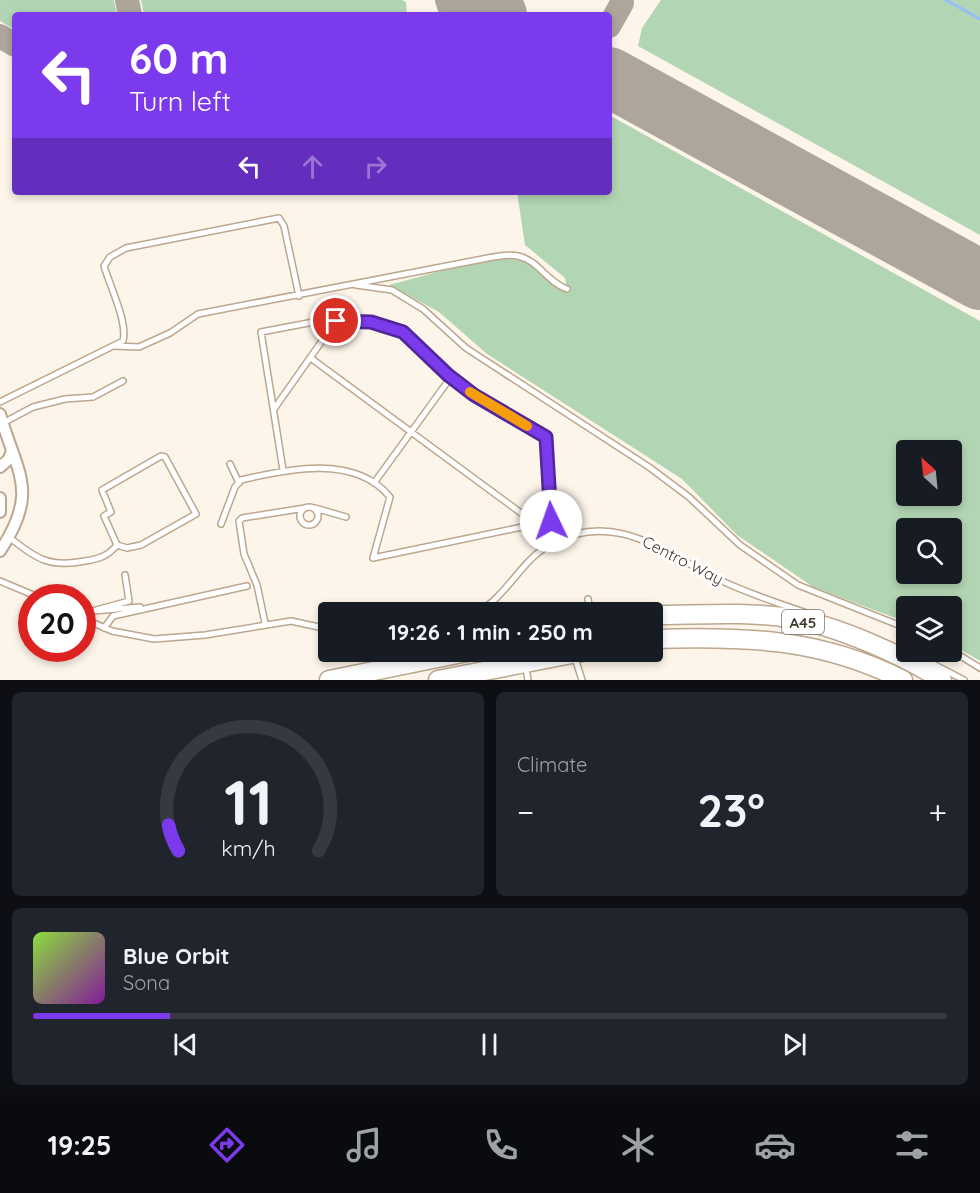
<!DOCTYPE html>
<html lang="en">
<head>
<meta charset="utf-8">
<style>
	:root { --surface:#171b24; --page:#20242c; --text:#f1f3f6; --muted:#9ea1a6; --line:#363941; --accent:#7c3aed }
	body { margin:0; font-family:Quicksand,sans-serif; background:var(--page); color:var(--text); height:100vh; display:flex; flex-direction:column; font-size:22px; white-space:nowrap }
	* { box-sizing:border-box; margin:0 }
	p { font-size:20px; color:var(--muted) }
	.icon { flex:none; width:33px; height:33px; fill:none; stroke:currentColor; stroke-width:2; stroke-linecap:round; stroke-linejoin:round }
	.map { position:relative; height:680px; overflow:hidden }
	.details { display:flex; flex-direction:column; gap:12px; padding:12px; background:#0d0f14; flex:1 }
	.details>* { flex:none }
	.banner { position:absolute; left:12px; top:12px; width:600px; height:183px; border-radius:6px; box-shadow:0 3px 9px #0003; background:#7c3aed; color:#fff; overflow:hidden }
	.needle { width:39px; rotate:333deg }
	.buttons { position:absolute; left:896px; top:440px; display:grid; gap:12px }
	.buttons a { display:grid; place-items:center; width:66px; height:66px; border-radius:6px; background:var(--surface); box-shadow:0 3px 9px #0003; font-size:30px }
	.speed { position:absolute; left:18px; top:584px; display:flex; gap:12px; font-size:30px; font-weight:700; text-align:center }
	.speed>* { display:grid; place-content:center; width:78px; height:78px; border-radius:50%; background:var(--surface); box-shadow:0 3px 9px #0003; line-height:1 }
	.speed .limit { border:9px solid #d22; background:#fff; color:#111 }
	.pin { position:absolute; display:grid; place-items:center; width:51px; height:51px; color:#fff; margin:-26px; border:3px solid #fff; border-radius:50%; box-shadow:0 2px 6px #0007 }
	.me { position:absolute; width:66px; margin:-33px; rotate:357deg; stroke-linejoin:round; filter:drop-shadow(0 0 4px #0008) }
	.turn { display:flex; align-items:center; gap:21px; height:126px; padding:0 18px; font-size:27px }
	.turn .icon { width:78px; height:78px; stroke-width:2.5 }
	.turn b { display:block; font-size:42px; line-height:51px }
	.lanes { display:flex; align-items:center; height:57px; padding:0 18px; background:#0003; justify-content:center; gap:30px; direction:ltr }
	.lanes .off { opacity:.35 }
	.big { font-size:45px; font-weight:700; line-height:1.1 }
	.details .card { flex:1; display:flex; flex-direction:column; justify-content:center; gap:9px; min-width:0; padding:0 21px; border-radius:9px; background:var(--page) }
	.details .dial { align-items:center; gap:0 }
	.dial svg { height:156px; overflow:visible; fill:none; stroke:var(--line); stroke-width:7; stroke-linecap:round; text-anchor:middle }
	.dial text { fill:var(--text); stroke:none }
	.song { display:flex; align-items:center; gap:18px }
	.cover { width:72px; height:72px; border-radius:9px; background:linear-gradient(135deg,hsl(90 70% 55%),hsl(290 70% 35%)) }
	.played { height:6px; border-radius:3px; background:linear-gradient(90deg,var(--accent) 15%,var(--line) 15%) }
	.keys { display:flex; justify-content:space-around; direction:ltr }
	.heat { display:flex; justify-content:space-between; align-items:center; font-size:33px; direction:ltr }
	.details .tiles { flex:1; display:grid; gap:12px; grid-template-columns:1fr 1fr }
	.card:last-child { grid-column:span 2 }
	.trip { position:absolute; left:318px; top:602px; width:345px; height:60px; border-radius:6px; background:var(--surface); box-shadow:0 3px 9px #0003; font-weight:700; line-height:60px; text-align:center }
	.tabs { display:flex; height:96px; justify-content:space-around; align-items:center; background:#090b0e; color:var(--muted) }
	.tabs .icon { width:42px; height:42px }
	.tabs .selected { color:var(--accent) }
	.tabs b { font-size:27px; color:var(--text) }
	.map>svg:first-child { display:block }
</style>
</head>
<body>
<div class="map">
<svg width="980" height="680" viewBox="0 0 980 680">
	<rect width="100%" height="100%" fill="#fdf5ea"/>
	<!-- green -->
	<path fill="#b2d5b3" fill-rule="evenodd" d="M0 0H114L117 15H15V30L0 21Z
		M141 0H402L406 2 407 15H144Z
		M661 0H980V235L638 46 642 28Z
		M609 115 980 321V661L951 644V606H906V622L813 587 737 535 682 479 487 354 439 312 389 285 493 257 531 261 567 288 565 278 525 245 517 192H609ZM906 450H951V495H906ZM906 528H951V573H906Z"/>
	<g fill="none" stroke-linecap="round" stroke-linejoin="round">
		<!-- stream -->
		<path stroke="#93c0fa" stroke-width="3" d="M946 0 980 19"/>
		<!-- taxiway -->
		<path stroke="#aea69b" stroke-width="24" d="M127 0 130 15
			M447 0 452 15
			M609 26 622 3
			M0 36 15 45
			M609 60 618 76 628 87"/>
		<!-- runway -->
		<path stroke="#aea69b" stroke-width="60" d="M470 0 497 15
			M609 77 980 280"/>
		<defs>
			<path id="service" d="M356 285 392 290 423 309 466 348 649 467 689 497 740 545 798 585 906 628
				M114 346 139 347 170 333 198 314 493 257C501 256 511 254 518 256 538 260 547 282 567 289
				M312 359 536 524
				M0 402 123 341C128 323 110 286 104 266L110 257 126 248 279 218 284 226 299 296
				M274 409 336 321
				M3 423 33 407 65 399 93 397 123 381
				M230 464 239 483
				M374 483 451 377
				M300 516a9 9 0 1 1 18 0a9 9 0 1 1-18 0Z
				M315 508 346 517
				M221 524 235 487 241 480C287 469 355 454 390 497L373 558 551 521 546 437 474 395 403 331 371 322 324 320 261 332 283 470
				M9 537C36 559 50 568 85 561 99 559 108 556 117 545L104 516 111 512 102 490 161 456 165 457 196 514 141 545 127 548 117 545
				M0 581 38 597
				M588 599 590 612
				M96 610 129 601 125 575
				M82 612 140 607
				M478 612C508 595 521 560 551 544 616 509 664 553 720 580 749 594 780 604 810 614
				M82 618 112 631 154 639 205 635 291 621 328 629
				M265 623 257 585 244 554 239 521 242 518 305 508
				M104 628 113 616 247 586
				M951 650 980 668
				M912 653 964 680
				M574 655 582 680
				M526 668 528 680"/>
			<path id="minor" d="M0 414C17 474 40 491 0 551
				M0 467 9 459 12 450
				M0 498V512"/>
			<path id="trunk" d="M652 615C698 615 744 611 790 618 835 625 903 655 942 680
				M652 639C744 636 820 638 903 680
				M329 680 472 651
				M438 680 587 651"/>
		</defs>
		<!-- service casing -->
		<use href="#service" stroke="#bca78e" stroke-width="8"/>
		<!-- minor casing -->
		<use href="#minor" stroke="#bca78e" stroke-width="14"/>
		<!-- trunk casing -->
		<use href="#trunk" stroke="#bca78e" stroke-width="21"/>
		<!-- service -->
		<use href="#service" stroke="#fff" stroke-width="5"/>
		<!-- minor -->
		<use href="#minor" stroke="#fff" stroke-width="10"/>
		<!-- trunk -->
		<use href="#trunk" stroke="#fff" stroke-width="18"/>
	</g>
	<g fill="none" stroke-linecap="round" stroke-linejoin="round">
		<defs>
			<path id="route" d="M336 321 371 322 403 332 448 375 474 395 546 437 551 521"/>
		</defs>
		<!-- route casing -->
		<use href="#route" stroke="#51269a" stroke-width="15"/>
		<!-- route -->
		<use href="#route" stroke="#7c3aed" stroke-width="10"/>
		<!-- slow -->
		<path stroke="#f59e0b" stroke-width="10" d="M470 392 527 426"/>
	</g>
	<g text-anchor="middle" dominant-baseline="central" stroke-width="6" stroke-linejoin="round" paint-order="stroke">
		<!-- shield labels -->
		<rect fill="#fff" stroke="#7b746d" stroke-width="1.5" x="782" y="610" width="42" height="24" rx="4.5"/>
		<g font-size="15" font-weight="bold" fill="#42392f">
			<text x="803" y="622">A45</text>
		</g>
		<!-- street labels -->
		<g font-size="16" fill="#42392f" stroke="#fff">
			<text transform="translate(683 560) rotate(27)">Centro Way</text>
		</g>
	</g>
</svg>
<div class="buttons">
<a><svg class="needle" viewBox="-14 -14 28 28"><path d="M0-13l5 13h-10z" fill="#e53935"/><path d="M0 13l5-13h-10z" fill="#9ea1a6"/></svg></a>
<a><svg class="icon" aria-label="search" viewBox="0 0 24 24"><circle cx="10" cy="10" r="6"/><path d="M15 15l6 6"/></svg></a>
<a><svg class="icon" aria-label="layers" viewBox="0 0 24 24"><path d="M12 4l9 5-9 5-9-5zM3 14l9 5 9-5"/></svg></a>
</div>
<div class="speed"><div class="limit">20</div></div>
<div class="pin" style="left:336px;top:321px;background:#d93025"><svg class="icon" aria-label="arrive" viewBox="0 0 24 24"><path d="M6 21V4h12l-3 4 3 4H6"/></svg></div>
<svg class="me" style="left:551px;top:521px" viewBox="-20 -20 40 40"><circle r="19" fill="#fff"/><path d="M0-13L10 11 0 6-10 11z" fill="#7c3aed"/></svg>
<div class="trip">19:26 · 1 min · 250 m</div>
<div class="banner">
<div class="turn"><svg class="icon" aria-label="left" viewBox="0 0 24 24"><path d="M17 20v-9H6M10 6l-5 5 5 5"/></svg><div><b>60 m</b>Turn left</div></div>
<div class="lanes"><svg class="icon" aria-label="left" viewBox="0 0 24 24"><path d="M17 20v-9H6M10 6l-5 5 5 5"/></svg><svg class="icon off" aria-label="ahead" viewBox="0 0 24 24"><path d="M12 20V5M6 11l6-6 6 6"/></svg><svg class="icon off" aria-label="right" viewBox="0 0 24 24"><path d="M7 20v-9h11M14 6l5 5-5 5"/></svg></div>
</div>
</div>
<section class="details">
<div class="tiles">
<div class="card dial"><svg viewBox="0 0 100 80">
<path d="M14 69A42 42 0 1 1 86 69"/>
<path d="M14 69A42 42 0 0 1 9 56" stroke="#7c3aed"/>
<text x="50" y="56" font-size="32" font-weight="700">11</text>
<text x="50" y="72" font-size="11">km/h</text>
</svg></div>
<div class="card"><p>Climate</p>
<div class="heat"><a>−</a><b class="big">23°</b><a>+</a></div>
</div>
<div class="card">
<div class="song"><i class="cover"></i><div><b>Blue Orbit</b><p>Sona</p></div></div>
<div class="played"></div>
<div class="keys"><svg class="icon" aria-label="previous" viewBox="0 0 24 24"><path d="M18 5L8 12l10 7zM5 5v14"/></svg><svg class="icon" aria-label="pause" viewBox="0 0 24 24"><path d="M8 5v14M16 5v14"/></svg><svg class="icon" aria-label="next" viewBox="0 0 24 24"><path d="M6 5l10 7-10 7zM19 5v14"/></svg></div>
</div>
</div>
</section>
<nav class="tabs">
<b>19:25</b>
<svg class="icon selected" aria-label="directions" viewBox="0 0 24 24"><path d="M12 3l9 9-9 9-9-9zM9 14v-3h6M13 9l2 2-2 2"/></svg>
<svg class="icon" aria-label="music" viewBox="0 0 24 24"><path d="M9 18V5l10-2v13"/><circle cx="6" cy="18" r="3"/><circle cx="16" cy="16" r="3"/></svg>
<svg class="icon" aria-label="phone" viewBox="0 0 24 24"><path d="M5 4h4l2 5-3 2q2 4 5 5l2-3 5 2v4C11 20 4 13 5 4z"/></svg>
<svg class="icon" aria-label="climate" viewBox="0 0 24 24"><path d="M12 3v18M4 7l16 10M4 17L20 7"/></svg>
<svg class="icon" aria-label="car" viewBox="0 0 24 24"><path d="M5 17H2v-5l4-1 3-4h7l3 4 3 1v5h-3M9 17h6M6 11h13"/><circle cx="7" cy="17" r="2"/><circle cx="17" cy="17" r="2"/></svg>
<svg class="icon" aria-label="filters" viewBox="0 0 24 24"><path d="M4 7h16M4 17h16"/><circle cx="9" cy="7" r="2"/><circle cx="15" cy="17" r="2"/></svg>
</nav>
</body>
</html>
